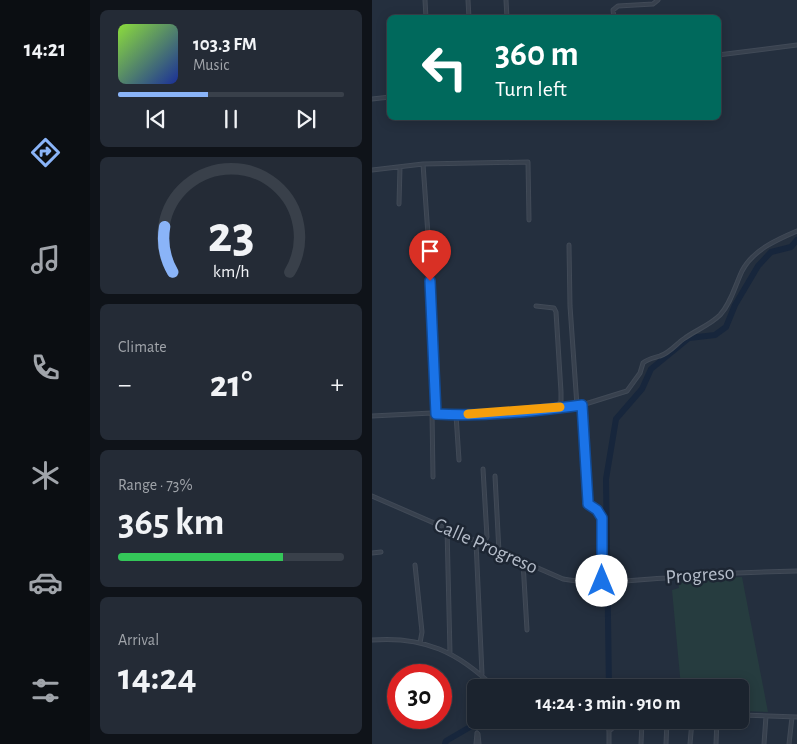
<!DOCTYPE html>
<html lang="en">
<head>
<meta charset="utf-8">
<style>
	:root { --surface:#1b232e; --page:#242b36; --text:#f1f3f6; --muted:#a0a4aa; --line:#39404a; --accent:#8ab4f8 }
	body { margin:0; font-family:"Alegreya Sans",sans-serif; background:var(--page); color:var(--text); height:100vh; display:flex; flex-direction:column; font-size:19px; white-space:nowrap }
	* { box-sizing:border-box; margin:0 }
	p { font-size:16px; color:var(--muted) }
	.icon { flex:none; width:28px; height:28px; fill:none; stroke:currentColor; stroke-width:2; stroke-linecap:round; stroke-linejoin:round }
	.map { position:relative; flex:1; overflow:hidden }
	.drawer { display:flex; flex-direction:column; gap:10px; padding:10px; background:#0f1319; width:282px }
	.drawer>* { flex:none }
	.banner { position:absolute; left:15px; top:15px; width:334px; height:105px; border-radius:8px; box-shadow:0 2px 12px #0003,0 0 0 1px var(--line); background:#00695c; color:#fff; overflow:hidden }
	.speed { position:absolute; left:15px; top:664px; display:flex; gap:10px; font-size:25px; font-weight:700; text-align:center }
	.speed>* { display:grid; place-content:center; width:65px; height:65px; border-radius:50%; background:var(--surface); box-shadow:0 2px 12px #0003,0 0 0 1px var(--line); line-height:1 }
	.speed .limit { border:8px solid #d22; background:#fff; color:#111 }
	.pin { position:absolute; display:grid; place-items:center; width:42px; height:42px; color:#fff; margin:-51px -21px; border-radius:50% 50% 50% 0; rotate:-45deg; box-shadow:0 0 5px #0007 }
	.pin .icon { rotate:45deg }
	.me { position:absolute; width:55px; margin:-28px; rotate:0deg; stroke-linejoin:round; filter:drop-shadow(0 0 4px #0008) }
	.turn { display:flex; align-items:center; gap:18px; height:105px; padding:0 25px; font-size:22px }
	.turn .icon { width:65px; height:65px; stroke-width:2.5 }
	.turn b { display:block; font-size:35px; line-height:42px }
	.big { font-size:38px; font-weight:700; line-height:1.1 }
	.drawer .tile { flex:1; display:flex; flex-direction:column; justify-content:center; gap:8px; min-width:0; padding:0 18px; border-radius:8px; background:var(--page) }
	.drawer .dial { align-items:center; gap:0 }
	.dial svg { height:130px; overflow:visible; fill:none; stroke:var(--line); stroke-width:7; stroke-linecap:round; text-anchor:middle }
	.dial text { fill:var(--text); stroke:none }
	.song { display:flex; align-items:center; gap:15px }
	.cover { width:60px; height:60px; border-radius:8px; background:linear-gradient(135deg,hsl(90 70% 55%),hsl(230 70% 35%)) }
	.played { height:5px; border-radius:2px; background:linear-gradient(90deg,var(--accent) 40%,var(--line) 40%) }
	.keys { display:flex; justify-content:space-around; direction:ltr }
	.heat { display:flex; justify-content:space-between; align-items:center; font-size:28px; direction:ltr }
	.charge { height:8px; border-radius:4px; background:linear-gradient(90deg,#34c759 73%,var(--line) 0) }
	.trip { position:absolute; left:95px; top:679px; width:282px; height:50px; border-radius:8px; background:var(--surface); box-shadow:0 2px 12px #0003,0 0 0 1px var(--line); font-weight:700; line-height:50px; text-align:center }
	main { display:flex; flex:1; min-height:0 }
	.tab-bar { display:flex; flex-direction:column; width:90px; justify-content:space-around; align-items:center; background:#0b0e12; color:var(--muted) }
	.tab-bar .icon { width:35px; height:35px }
	.tab-bar .selected { color:var(--accent) }
	.tab-bar b { font-size:22px; color:var(--text) }
	.map>svg:first-child { display:block }
</style>
</head>
<body>
<main>
<nav class="tab-bar">
<b>14:21</b>
<svg class="icon selected" aria-label="directions" viewBox="0 0 24 24"><path d="M12 3l9 9-9 9-9-9zM9 14v-3h6M13 9l2 2-2 2"/></svg>
<svg class="icon" aria-label="music" viewBox="0 0 24 24"><path d="M9 18V5l10-2v13"/><circle cx="6" cy="18" r="3"/><circle cx="16" cy="16" r="3"/></svg>
<svg class="icon" aria-label="phone" viewBox="0 0 24 24"><path d="M5 4h4l2 5-3 2q2 4 5 5l2-3 5 2v4C11 20 4 13 5 4z"/></svg>
<svg class="icon" aria-label="climate" viewBox="0 0 24 24"><path d="M12 3v18M4 7l16 10M4 17L20 7"/></svg>
<svg class="icon" aria-label="car" viewBox="0 0 24 24"><path d="M5 17H2v-5l4-1 3-4h7l3 4 3 1v5h-3M9 17h6M6 11h13"/><circle cx="7" cy="17" r="2"/><circle cx="17" cy="17" r="2"/></svg>
<svg class="icon" aria-label="filters" viewBox="0 0 24 24"><path d="M4 7h16M4 17h16"/><circle cx="9" cy="7" r="2"/><circle cx="15" cy="17" r="2"/></svg>
</nav>
<section class="drawer">
<div class="tile">
<div class="song"><i class="cover"></i><div><b>103.3 FM</b><p>Music</p></div></div>
<div class="played"></div>
<div class="keys"><svg class="icon" aria-label="previous" viewBox="0 0 24 24"><path d="M18 5L8 12l10 7zM5 5v14"/></svg><svg class="icon" aria-label="pause" viewBox="0 0 24 24"><path d="M8 5v14M16 5v14"/></svg><svg class="icon" aria-label="next" viewBox="0 0 24 24"><path d="M6 5l10 7-10 7zM19 5v14"/></svg></div>
</div>
<div class="tile dial"><svg viewBox="0 0 100 80">
<path d="M14 69A42 42 0 1 1 86 69"/>
<path d="M14 69A42 42 0 0 1 9 41" stroke="#8ab4f8"/>
<text x="50" y="56" font-size="32" font-weight="700">23</text>
<text x="50" y="72" font-size="11">km/h</text>
</svg></div>
<div class="tile"><p>Climate</p>
<div class="heat"><a>−</a><b class="big">21°</b><a>+</a></div>
</div>
<div class="tile"><p>Range · 73%</p><b class="big">365 km</b><div class="charge"></div></div>
<div class="tile"><p>Arrival</p><b class="big">14:24</b></div>
</section>
<div class="map">
<svg width="425" height="744" viewBox="0 0 425 744">
	<rect width="100%" height="100%" fill="#242f3e"/>
	<!-- green -->
	<path fill="#263c3f" d="M370 577 396 712 369 711V688L309 687 300 590 307 588 306 580Z"/>
	<g fill="none" stroke-linecap="round" stroke-linejoin="round">
		<!-- river -->
		<path stroke="#17263c" stroke-width="6" d="M237 688 234 479 244 419 270 389 279 369 317 338 343 335 354 327 363 305 386 266 399 252 419 247 425 240
			M73 744 74 741 110 720"/>
		<defs>
			<path id="street" d="M53 0 54 18
				M96 0 97 18
				M134 0 135 18
				M242 18 241 10 246 6 281 4 286 0
				M346 55 425 45
				M0 99 18 97
				M51 164 56 235
				M0 170 51 164 156 162 157 220
				M27 204 28 167
				M56 243 65 413
				M197 245 198 306 205 406
				M164 306 182 308 184 312 189 392V401L185 407
				M210 405 216 502 217 504 225 509 230 518V581
				M60 413 61 477
				M84 415 87 460
				M0 416 60 413 84 415 134 412 210 405 255 391 268 373 271 363C277 358 282 358 288 356 298 353 305 343 313 338 324 330 338 325 348 315 359 303 363 286 370 271 381 250 404 240 425 231
				M123 476 127 552
				M0 496 191 579C224 585 260 580 294 578 338 574 381 572 425 571
				M75 528 78 653
				M104 542 110 674
				M111 545 115 537 111 469
				M0 553 9 552
				M151 562 155 630
				M43 565 50 632 48 643
				M0 640C52 636 86 652 123 688
				M369 715 425 717
				M223 720 250 722
				M295 721H320L318 744
				M235 722 237 731V744
				M249 722H270L269 744
				M237 731 248 722
				M105 733 106 734 107 744
				M104 744 105 733
				M294 744 295 721
				M344 744 345 720
				M392 744 394 716
				M417 744 420 717"/>
		</defs>
		<!-- street casing -->
		<use href="#street" stroke="#414a57" stroke-width="5"/>
		<!-- street -->
		<use href="#street" stroke="#38414e" stroke-width="3"/>
	</g>
	<g fill="none" stroke-linecap="round" stroke-linejoin="round">
		<defs>
			<path id="route" d="M58 281 64 414C113 417 162 411 210 405L216 502V504L225 510 230 518V581"/>
		</defs>
		<!-- route casing -->
		<use href="#route" stroke="#114b97" stroke-width="12"/>
		<!-- route -->
		<use href="#route" stroke="#1a73e8" stroke-width="9"/>
		<!-- slow -->
		<path stroke="#f59e0b" stroke-width="9" d="M96 414 188 407"/>
	</g>
	<g text-anchor="middle" dominant-baseline="central" stroke-width="5" stroke-linejoin="round" paint-order="stroke">
		<!-- street labels -->
		<g font-size="20" fill="#b4bcc9" stroke="#1d2633">
			<text transform="translate(114 546) rotate(24)">Calle Progreso</text>
			<text transform="translate(328 575) rotate(-4)">Progreso</text>
		</g>
	</g>
</svg>
<div class="speed"><div class="limit">30</div></div>
<div class="pin" style="left:58px;top:281px;background:#d93025"><svg class="icon" aria-label="arrive" viewBox="0 0 24 24"><path d="M6 21V4h12l-3 4 3 4H6"/></svg></div>
<svg class="me" style="left:230px;top:581px" viewBox="-20 -20 40 40"><circle r="19" fill="#fff"/><path d="M0-13L10 11 0 6-10 11z" fill="#1a73e8"/></svg>
<div class="trip">14:24 · 3 min · 910 m</div>
<div class="banner">
<div class="turn"><svg class="icon" aria-label="left" viewBox="0 0 24 24"><path d="M17 20v-9H6M10 6l-5 5 5 5"/></svg><div><b>360 m</b>Turn left</div></div>
</div>
</div>
</main>
</body>
</html>
